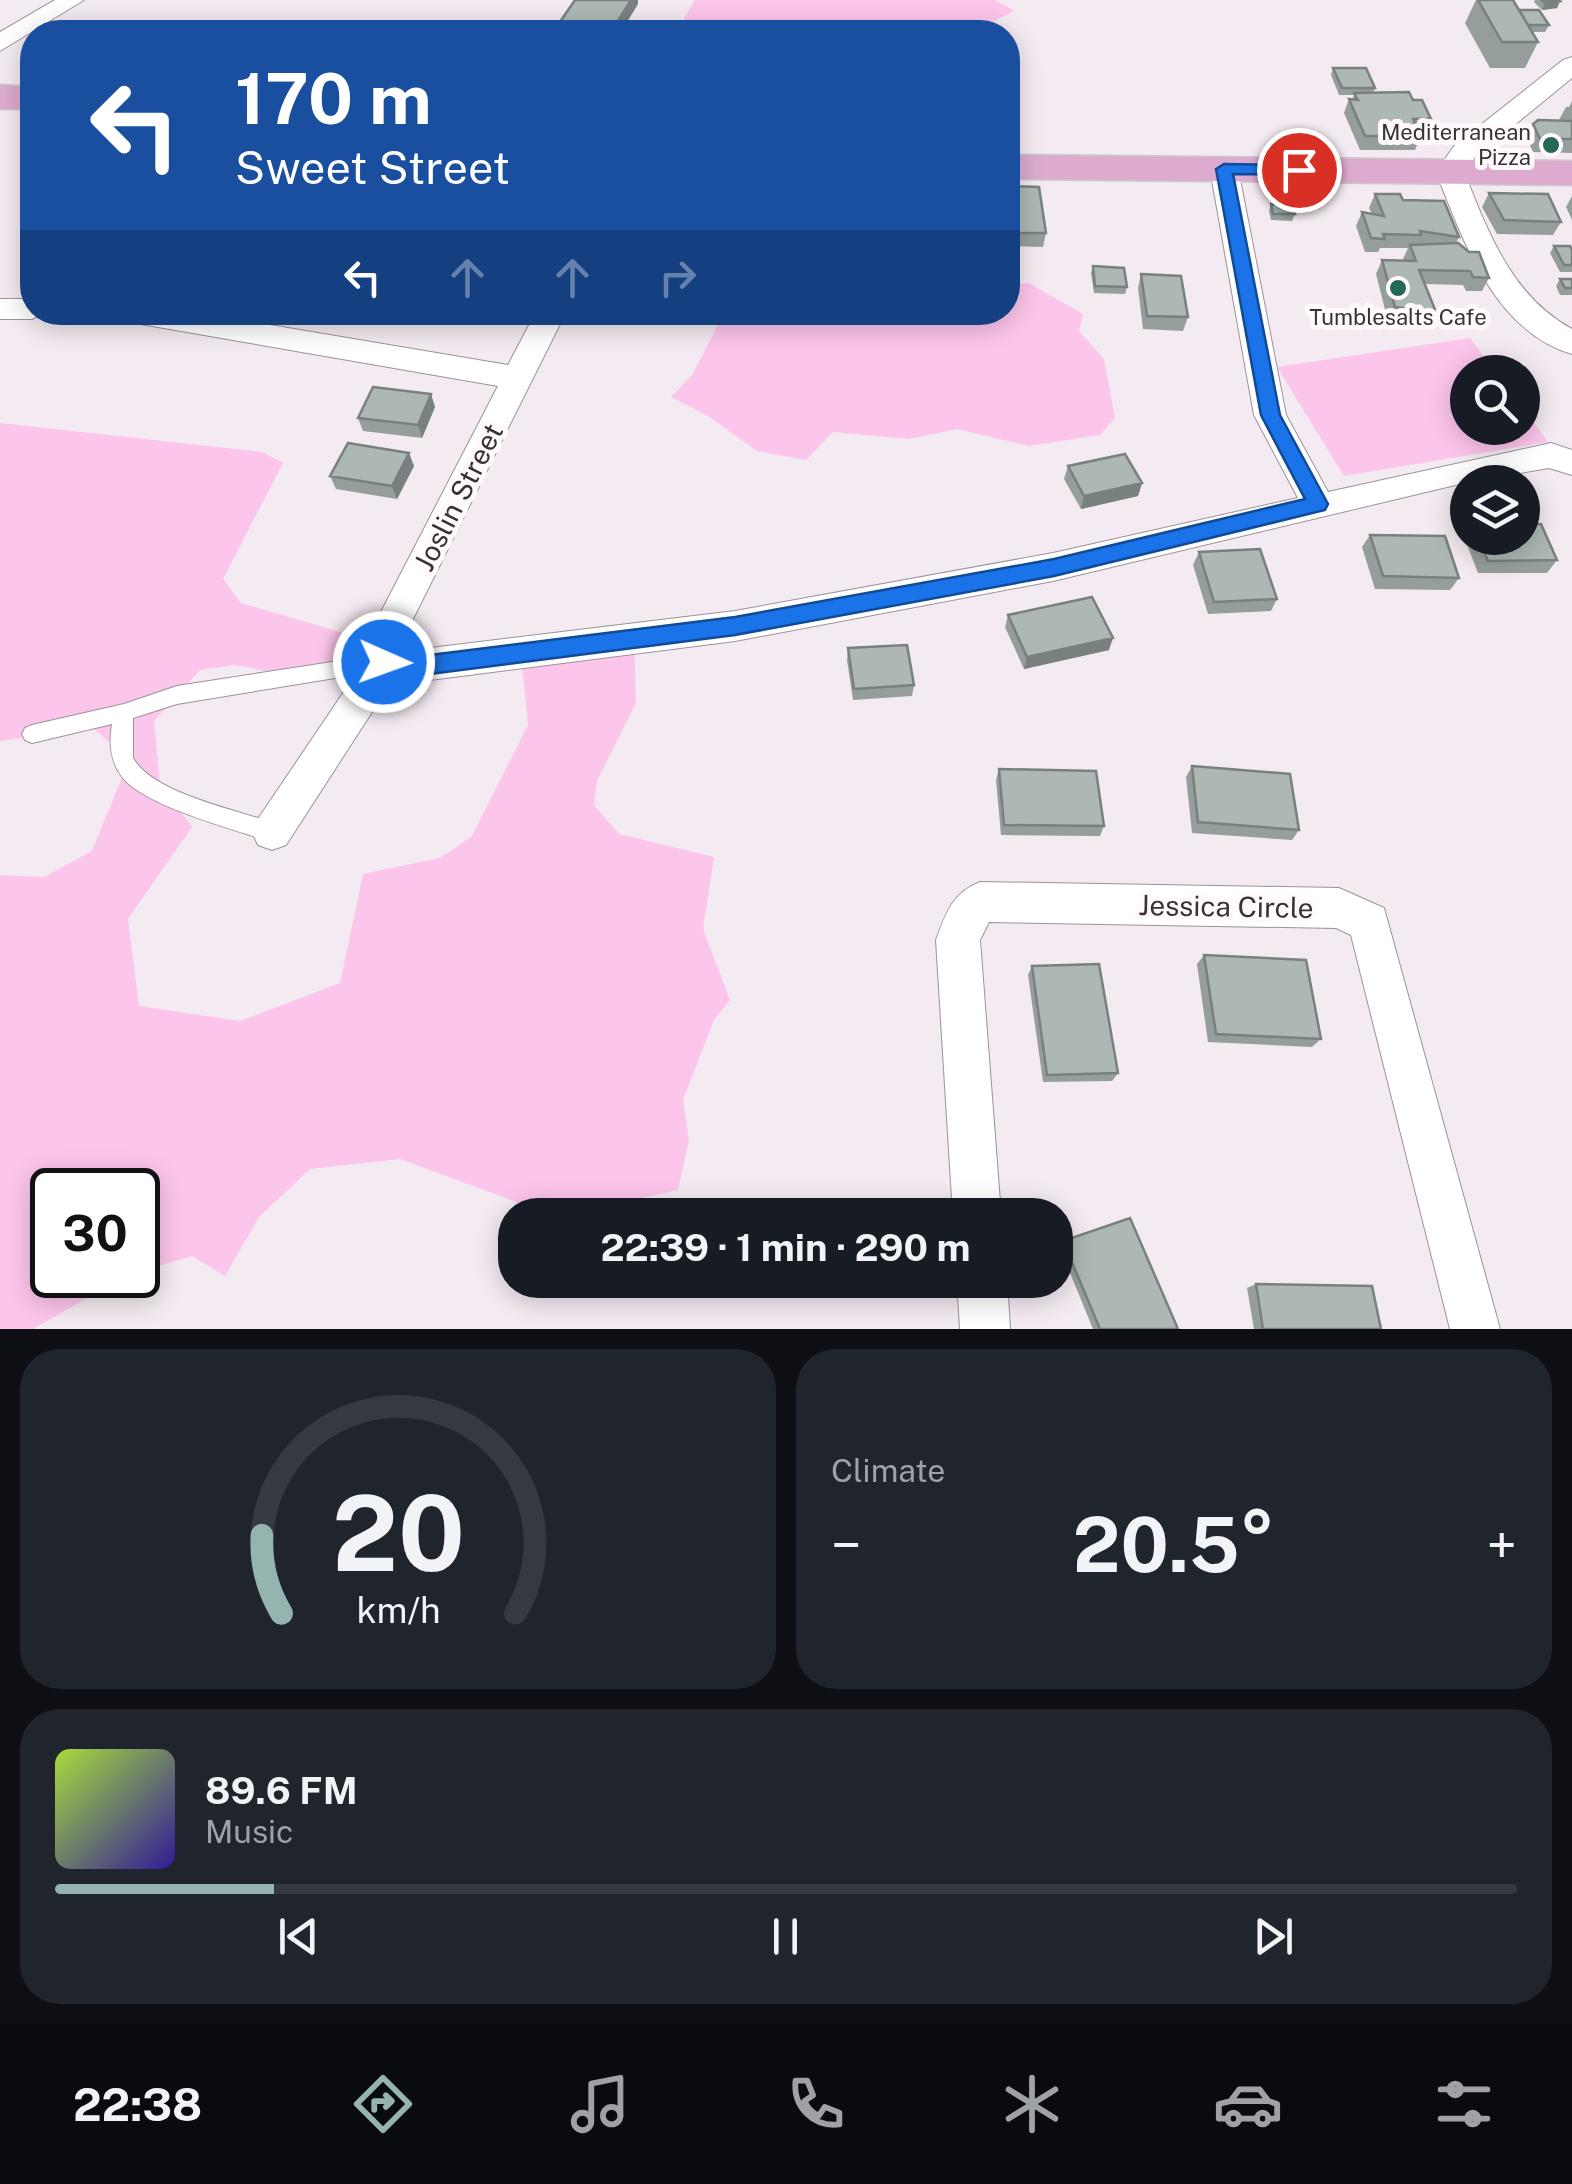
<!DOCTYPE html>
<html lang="en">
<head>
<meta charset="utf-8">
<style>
	:root { --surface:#171b24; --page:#20242c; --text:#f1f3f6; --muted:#9ea1a6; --line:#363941; --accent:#95b4af }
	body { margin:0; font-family:"Public Sans",sans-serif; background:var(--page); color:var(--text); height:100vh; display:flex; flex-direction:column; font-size:38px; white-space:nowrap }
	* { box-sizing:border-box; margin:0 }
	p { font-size:32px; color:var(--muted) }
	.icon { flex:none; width:55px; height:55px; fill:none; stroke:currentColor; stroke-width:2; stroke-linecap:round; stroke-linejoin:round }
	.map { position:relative; height:1329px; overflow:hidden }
	.side { display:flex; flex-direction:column; gap:20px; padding:20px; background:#0d0f14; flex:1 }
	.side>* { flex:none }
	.hud { position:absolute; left:20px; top:20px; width:1000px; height:305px; border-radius:40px; box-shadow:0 5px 25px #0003; background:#1a4fa0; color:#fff; overflow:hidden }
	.fabs { position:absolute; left:1450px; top:355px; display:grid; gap:20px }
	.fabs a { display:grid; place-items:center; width:90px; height:90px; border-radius:50%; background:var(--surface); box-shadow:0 5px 25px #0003; font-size:50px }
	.speed { position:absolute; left:30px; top:1168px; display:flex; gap:20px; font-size:50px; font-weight:700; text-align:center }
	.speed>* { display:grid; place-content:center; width:130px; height:130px; border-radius:50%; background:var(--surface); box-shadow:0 5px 25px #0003; line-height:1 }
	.speed .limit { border:5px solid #111; border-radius:15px; background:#fff; color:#111 }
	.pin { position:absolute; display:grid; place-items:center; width:85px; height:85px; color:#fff; margin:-42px; border:5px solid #fff; border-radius:50%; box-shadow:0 2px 10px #0007 }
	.me { position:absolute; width:110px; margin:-55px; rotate:92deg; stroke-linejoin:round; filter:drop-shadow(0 0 8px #0008) }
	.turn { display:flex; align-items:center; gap:35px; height:210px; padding:0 50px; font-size:45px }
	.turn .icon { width:130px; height:130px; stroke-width:2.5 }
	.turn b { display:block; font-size:70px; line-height:85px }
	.lanes { display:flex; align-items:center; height:95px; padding:0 50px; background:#0003; justify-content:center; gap:50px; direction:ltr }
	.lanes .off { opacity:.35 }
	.big { font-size:75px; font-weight:700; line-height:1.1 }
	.side .widget { flex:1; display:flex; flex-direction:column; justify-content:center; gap:15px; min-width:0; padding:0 35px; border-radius:40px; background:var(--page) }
	.side .dial { align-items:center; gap:0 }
	.dial svg { height:260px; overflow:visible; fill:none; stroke:var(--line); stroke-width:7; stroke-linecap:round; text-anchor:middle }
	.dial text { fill:var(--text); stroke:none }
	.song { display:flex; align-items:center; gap:30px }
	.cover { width:120px; height:120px; border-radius:15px; background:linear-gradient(135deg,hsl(80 70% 55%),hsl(250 70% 35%)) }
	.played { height:10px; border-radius:5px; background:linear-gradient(90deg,var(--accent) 15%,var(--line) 15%) }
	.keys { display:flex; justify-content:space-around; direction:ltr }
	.heat { display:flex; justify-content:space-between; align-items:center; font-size:55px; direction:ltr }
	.side .tiles { flex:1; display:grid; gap:20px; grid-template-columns:1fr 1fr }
	.widget:last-child { grid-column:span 2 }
	.trip { position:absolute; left:498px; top:1198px; width:575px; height:100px; border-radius:40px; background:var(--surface); box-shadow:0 5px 25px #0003; font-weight:700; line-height:100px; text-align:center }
	.tab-bar { display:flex; height:160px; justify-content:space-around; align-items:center; background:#090b0e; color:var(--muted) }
	.tab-bar .icon { width:70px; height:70px }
	.tab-bar .on { color:var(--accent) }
	.tab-bar b { font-size:45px; color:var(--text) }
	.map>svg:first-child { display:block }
</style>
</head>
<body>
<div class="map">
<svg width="1572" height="1329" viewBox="0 0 1572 1329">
	<rect width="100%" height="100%" fill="#f4eaf1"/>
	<!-- green -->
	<path fill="#fcc5eb" d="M695 0H995L1014 11 992 22 1000 32H676Z
		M1029 283 1083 314 1079 331 1104 359 1115 418 1100 435 1029 446 957 429 909 439 833 432 806 460 757 451 708 416 671 397 692 375 724 313 1008 312V285Z
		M1470 338 1496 372H1468V428H1522L1523 408 1548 442 1344 476 1277 367Z
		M0 423 262 452 283 463 223 579 241 603 381 644 303 678 235 665 200 670 154 721 160 783 192 827 128 919 139 1006 240 1021 340 983 363 874 440 858 472 836 528 725 520 645 634 628 636 703 597 781 594 805 619 834 714 857 703 929 730 1000 714 1020 683 1100 689 1140 678 1190 566 1215H532L514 1201 400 1159 310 1169 259 1217 225 1276 192 1256 138 1272V1190H52V1275H128L33 1329H0V875L44 877 92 851 130 758 92 728 0 741Z"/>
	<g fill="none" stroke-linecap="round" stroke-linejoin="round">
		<defs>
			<path id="service" d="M384 654 391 656 394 662 391 668 384 670 177 704 133 718V758C153 794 241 811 280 825L283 832 280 839 272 842C236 830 144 806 122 777 110 761 109 743 112 724L32 743 25 740 22 734 25 728 32 725 124 704 177 686Z"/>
			<path id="minor" d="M55 0H84L0 51V32Z
				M1572 57V78L1474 158 1464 172C1488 232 1512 297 1572 329V354C1494 331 1463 240 1436 172L1454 146 1563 60Z
				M1224 161 1238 169 1286 415 1328 492 1551 443 1572 450V475L1549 468 1468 482 1053 581 735 641 422 681 394 678 286 845 272 850 258 845 252 832 258 819 366 659 368 637 498 386 129 322 118 319 114 312H193L508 365 536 312H566L404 637V648L422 649 735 611 1053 553 1298 498 1254 415 1210 169Z
				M0 299H32V312H45L32 319H0Z
				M980 882 1339 888 1384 908 1500 1329H1450L1351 935 1336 928 989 922 980 940 1001 1215H953L936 940C946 913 952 893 980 882Z
				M957 1280H1007L1010 1329H960Z"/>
			<path id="primary" d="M0 85 32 87V109H0Z
				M1008 155 1572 161V185L1008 179Z"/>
		</defs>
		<!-- service casing -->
		<use href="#service" stroke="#9b9398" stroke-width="2"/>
		<!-- minor casing -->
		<use href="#minor" stroke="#9b9398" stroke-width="2"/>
		<!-- primary casing -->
		<use href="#primary" stroke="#cbcaca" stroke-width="3"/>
		<!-- service -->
		<use href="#service" fill="#fff" fill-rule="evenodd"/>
		<!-- minor -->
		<use href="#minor" fill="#fff" fill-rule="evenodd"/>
		<!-- primary -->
		<use href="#primary" fill="#ddabd0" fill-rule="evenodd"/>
	</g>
	<!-- wall -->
	<path fill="#959e9b" d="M1476 0H1513L1519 10 1549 25 1545 32H1532L1538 42 1525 68H1490L1465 23Z
		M1535 0H1559L1560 1 1557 8 1542 10 1534 2Z
		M1333 68 1375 88 1373 93 1413 100 1431 119 1424 132H1419L1421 136 1415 150H1360L1344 113 1349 99H1352L1354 95H1339L1331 75Z
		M1572 101V153L1533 152 1526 137 1533 124 1559 120 1566 107H1569Z
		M1008 186 1046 233 1043 247 1008 246Z
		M1489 193 1561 222 1553 235 1497 234 1482 207Z
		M1375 194 1403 200 1459 237 1456 243 1489 278 1482 291H1466L1463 285 1425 284 1436 312 1428 325 1388 321 1376 274 1382 260H1404L1403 259 1408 248H1380L1378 252H1365L1356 226 1362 212 1372 214 1369 208Z
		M1572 196V220L1566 207Z
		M1271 204 1295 214 1292 221 1271 220 1269 211Z
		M1554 246 1572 250V272H1560L1550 253Z
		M1093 266 1127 287 1125 294 1094 293 1091 273Z
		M1141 274 1188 317 1183 331 1143 329 1138 288Z
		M1560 279H1572V295H1560L1556 286Z
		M435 407 422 438 363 431 358 418Z
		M414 466 397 499 336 489 330 476Z
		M1068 466 1142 483 1138 496 1081 509 1064 479Z
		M1468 532V538H1522L1557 560 1547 573H1478L1464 537Z
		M1370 535 1459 578 1450 590 1375 589 1362 547Z
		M1199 552 1277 599 1271 611 1208 614 1193 565Z
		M1008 615 1109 650 1024 669 1005 627Z
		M848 648 914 685 912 696 853 700 847 660Z
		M1192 766 1299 830 1292 840 1192 833 1186 777Z
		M999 769 1104 826 1100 836 1001 835 996 780Z
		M1204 955 1321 1039 1312 1047 1208 1042 1197 964Z
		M1032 966 1118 1073 1112 1081 1043 1082 1028 975Z
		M1063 1241 1178 1329H1093L1059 1246Z
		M1256 1284 1381 1329H1254L1247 1288Z"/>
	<!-- shaded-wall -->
	<path fill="#79817e" d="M631 0H638V4L621 32H611Z
		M1560 1 1557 8 1542 10 1545 3Z
		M431 394 435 407 422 438 418 425Z
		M409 453 414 466 397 499 392 486Z
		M1142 483 1138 496 1081 509 1084 496Z
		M1113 638 1109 650 1024 669 1027 657Z"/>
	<!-- building -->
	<path fill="#adb8b4" stroke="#79817e" stroke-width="2.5" d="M575 0H631L611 32H578L555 29Z
		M1478 0H1513L1538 42H1502Z
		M1542 0H1559L1560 1 1545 3Z
		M1519 10H1539L1549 25H1528Z
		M1333 68H1366L1375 88H1342Z
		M1409 92 1413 100H1422L1431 119H1413L1421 136H1365L1349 99 1358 100 1354 93Z
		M1538 120 1572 121V139H1540L1533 124Z
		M1008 186 1039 187 1046 233H1009Z
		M1489 193 1548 194 1561 222 1504 220Z
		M1375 194H1400L1403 200 1444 201 1459 237 1420 231 1421 235 1383 234 1385 239 1371 238 1362 212 1384 216Z
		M1271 204 1293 205 1295 214H1273Z
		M1458 243 1469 252H1479L1489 278 1473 277 1470 271 1419 270 1436 312 1395 307 1382 260 1416 261 1410 245Z
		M1554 246H1570L1572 250V265H1564Z
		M1093 266 1124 268 1127 287 1095 286Z
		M1141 274 1181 276 1188 317 1147 316Z
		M1560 279H1572V288H1565Z
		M373 387 431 394 418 425 358 418Z
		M348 443 409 453 392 486 330 476Z
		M1125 454 1142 483 1084 496 1068 466Z
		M1522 524H1541L1557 560 1488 561 1478 538H1522Z
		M1370 535 1445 536 1459 578 1383 576Z
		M1260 549 1277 599 1214 602 1199 552Z
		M1092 597 1113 638 1027 657 1008 615Z
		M907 645 914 685 854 689 848 648Z
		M1192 766 1290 774 1299 830 1198 822Z
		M999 769 1096 771 1104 826 1004 825Z
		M1204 955 1306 960 1321 1039 1216 1034Z
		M1099 964 1118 1073 1047 1075 1032 966Z
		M1130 1218 1178 1329H1100L1063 1241Z
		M1256 1284 1372 1286 1381 1329H1263Z"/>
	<!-- route -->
	<path fill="#1a73e8" stroke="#114b97" stroke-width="2.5" d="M1224 164 1299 165 1308 170 1299 175 1233 174 1280 415 1328 504 1325 510 1054 576 735 635 422 675 376 669 373 662 376 655 422 656 735 617 1054 559 1305 499 1261 415 1216 169Z"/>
	<!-- markers -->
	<g fill="#256858" stroke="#fff9fd" stroke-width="4">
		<circle cx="1551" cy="145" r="10"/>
		<circle cx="1398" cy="288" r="10"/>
	</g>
	<g text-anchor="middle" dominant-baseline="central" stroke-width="10" stroke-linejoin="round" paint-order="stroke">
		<!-- far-poi labels -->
		<g font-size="22" fill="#363335" stroke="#fff9fd" text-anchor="end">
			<text x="1531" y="132">Mediterranean<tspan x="1531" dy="25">Pizza</tspan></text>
			<text x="1398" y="317" text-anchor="middle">Tumblesalts Cafe</text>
		</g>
		<!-- street labels -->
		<g font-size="28" fill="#363335" stroke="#fff9fd">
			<text transform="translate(458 497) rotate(-63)">Joslin Street</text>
			<text transform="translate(1226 906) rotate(1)">Jessica Circle</text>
		</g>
	</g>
</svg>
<div class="fabs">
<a><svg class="icon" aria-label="search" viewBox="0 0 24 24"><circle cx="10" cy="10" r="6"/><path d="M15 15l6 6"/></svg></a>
<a><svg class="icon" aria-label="layers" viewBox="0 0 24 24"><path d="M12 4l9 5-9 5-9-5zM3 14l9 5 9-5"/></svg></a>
</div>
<div class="speed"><div class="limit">30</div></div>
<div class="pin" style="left:1299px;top:170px;background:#d93025"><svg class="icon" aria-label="arrive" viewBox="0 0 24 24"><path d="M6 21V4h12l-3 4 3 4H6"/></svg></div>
<svg class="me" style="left:384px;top:662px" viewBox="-20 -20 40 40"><circle r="17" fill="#1a73e8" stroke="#fff" stroke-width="3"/><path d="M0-11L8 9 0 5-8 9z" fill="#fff"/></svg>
<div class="trip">22:39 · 1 min · 290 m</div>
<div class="hud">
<div class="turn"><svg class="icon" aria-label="left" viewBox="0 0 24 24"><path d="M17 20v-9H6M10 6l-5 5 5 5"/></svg><div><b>170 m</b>Sweet Street</div></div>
<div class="lanes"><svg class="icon" aria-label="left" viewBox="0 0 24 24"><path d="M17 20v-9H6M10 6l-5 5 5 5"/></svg><svg class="icon off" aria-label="ahead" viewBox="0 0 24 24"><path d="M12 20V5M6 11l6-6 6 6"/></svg><svg class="icon off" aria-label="ahead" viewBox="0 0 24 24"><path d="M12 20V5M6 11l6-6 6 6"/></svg><svg class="icon off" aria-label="right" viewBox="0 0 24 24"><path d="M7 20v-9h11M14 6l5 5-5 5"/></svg></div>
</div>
</div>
<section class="side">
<div class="tiles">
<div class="widget dial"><svg viewBox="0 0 100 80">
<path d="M14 69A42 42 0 1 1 86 69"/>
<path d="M14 69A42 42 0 0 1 8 45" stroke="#95b4af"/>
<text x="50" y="56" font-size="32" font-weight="700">20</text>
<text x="50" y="72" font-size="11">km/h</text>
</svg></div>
<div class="widget"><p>Climate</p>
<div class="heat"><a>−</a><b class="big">20.5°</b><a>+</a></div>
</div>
<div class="widget">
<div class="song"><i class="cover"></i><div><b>89.6 FM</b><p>Music</p></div></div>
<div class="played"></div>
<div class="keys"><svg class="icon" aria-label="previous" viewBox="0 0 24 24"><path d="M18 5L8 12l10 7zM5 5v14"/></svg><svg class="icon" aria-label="pause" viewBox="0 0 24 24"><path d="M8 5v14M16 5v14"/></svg><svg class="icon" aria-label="next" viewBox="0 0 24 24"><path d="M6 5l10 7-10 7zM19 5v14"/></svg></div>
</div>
</div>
</section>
<nav class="tab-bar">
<b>22:38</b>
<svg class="icon on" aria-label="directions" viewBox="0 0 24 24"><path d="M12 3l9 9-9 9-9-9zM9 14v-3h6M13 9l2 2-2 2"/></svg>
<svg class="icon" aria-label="music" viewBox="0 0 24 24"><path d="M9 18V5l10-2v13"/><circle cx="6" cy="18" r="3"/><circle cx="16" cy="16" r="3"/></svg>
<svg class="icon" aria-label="phone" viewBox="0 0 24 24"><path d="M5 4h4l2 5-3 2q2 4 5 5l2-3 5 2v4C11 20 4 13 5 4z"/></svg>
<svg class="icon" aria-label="climate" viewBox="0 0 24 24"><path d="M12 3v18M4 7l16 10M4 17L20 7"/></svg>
<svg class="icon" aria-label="car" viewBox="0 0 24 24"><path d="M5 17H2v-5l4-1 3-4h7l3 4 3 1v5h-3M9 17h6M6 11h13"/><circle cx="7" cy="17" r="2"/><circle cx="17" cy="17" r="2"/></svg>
<svg class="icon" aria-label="filters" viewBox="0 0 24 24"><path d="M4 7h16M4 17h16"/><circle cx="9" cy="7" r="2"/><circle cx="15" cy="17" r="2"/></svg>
</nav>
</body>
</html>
